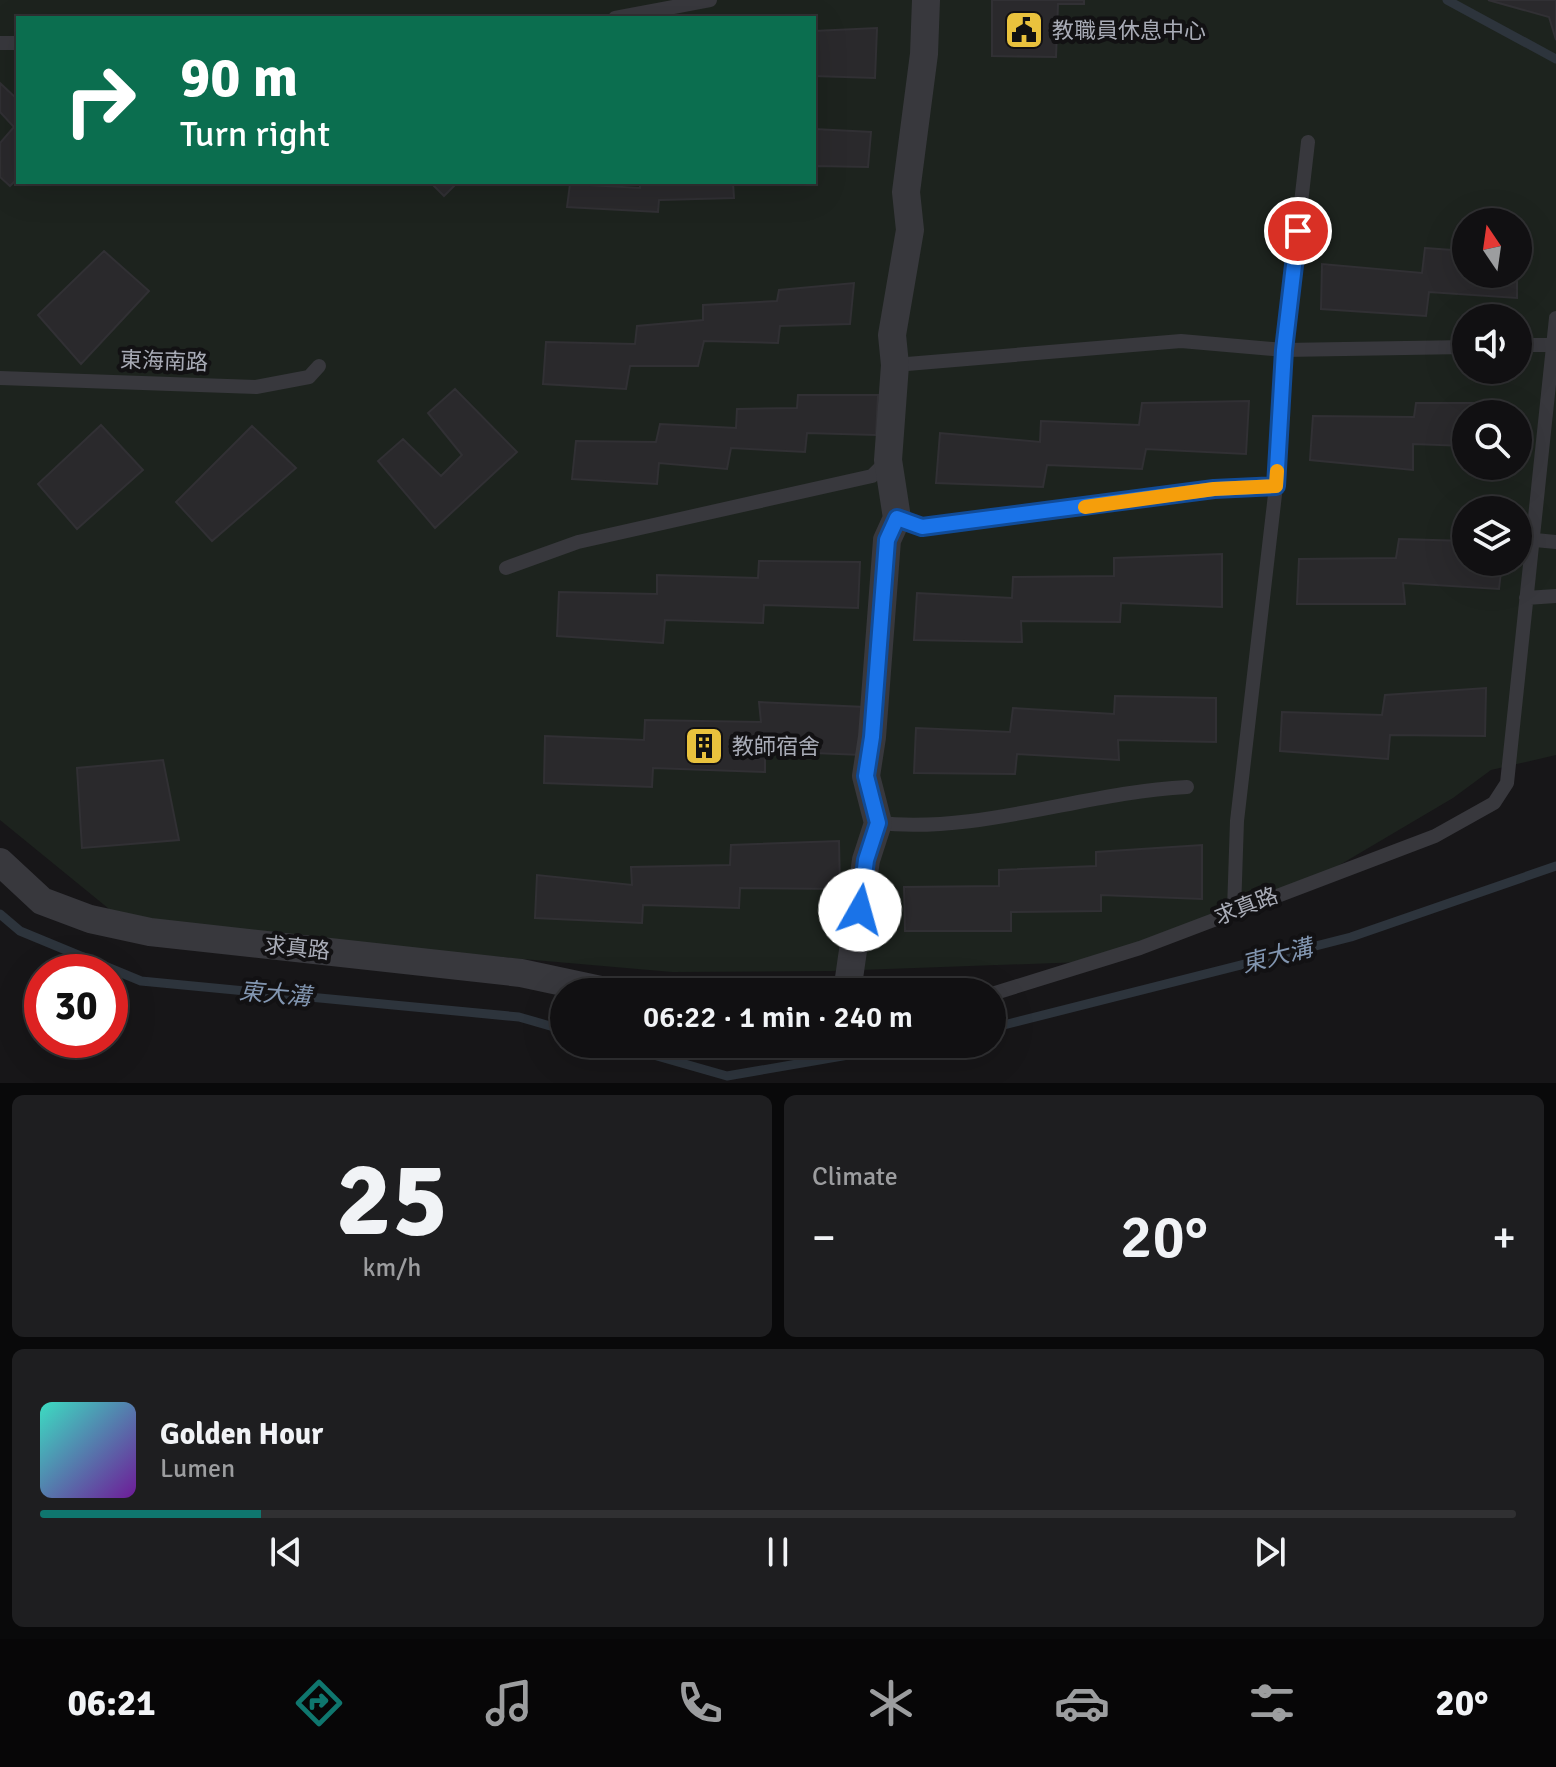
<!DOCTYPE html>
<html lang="en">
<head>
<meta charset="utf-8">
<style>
	:root { --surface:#111012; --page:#1e1e20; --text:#f1f3f6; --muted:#9c9d9f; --line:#303032; --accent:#0f766e }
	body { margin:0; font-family:Signika,"Noto Sans TC",sans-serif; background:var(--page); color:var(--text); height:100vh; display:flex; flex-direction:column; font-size:30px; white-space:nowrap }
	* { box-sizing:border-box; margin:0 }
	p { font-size:26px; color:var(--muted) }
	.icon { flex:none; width:44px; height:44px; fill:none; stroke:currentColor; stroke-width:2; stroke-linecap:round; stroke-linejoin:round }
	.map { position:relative; height:1083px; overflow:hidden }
	.drawer { display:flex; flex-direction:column; gap:12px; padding:12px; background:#09090a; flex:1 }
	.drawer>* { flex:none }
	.top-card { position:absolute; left:16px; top:16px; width:800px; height:168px; border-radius:0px; box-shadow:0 8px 32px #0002,0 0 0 2px var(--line); background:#0b6e4f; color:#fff; overflow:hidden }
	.needle { width:52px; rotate:347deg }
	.fabs { position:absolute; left:1452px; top:208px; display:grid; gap:16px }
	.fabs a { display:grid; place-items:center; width:80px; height:80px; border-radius:50%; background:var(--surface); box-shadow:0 8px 32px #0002,0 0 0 2px var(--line); font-size:40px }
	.speed { position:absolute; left:24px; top:954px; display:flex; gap:16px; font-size:40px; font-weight:700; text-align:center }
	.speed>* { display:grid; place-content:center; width:104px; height:104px; border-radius:50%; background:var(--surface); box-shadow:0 8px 32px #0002,0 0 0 2px var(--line); line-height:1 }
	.speed .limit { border:12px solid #d22; background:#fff; color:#111 }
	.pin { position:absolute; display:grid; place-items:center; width:68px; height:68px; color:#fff; margin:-34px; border:4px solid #fff; border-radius:50%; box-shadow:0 2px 8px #0007 }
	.me { position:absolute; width:88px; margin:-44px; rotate:7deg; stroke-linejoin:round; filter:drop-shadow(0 0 6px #0008) }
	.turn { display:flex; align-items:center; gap:28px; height:168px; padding:0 32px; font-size:36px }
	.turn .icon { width:104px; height:104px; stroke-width:2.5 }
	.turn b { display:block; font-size:56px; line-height:68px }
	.big { font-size:60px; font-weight:600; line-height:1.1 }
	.drawer .widget { flex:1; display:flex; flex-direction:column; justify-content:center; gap:12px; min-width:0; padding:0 28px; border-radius:12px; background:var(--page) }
	.drawer .dial { align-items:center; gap:0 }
	.dial b { font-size:104px; line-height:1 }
	.song { display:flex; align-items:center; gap:24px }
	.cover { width:96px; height:96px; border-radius:12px; background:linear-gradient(135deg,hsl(170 70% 55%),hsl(280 70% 35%)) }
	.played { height:8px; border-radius:4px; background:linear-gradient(90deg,var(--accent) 15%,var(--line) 15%) }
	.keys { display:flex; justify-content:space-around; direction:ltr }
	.heat { display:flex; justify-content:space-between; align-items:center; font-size:44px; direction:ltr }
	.drawer .tiles { flex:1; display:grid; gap:12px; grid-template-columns:1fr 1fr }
	.widget:last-child { grid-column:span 2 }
	.trip { position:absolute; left:550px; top:978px; width:456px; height:80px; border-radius:40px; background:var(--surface); box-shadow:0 8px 32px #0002,0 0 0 2px var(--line); font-weight:600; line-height:80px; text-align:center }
	.tabs { display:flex; height:128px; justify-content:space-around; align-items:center; background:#070607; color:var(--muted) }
	.tabs .icon { width:56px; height:56px }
	.tabs .on { color:var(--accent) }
	.tabs b { font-size:36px; color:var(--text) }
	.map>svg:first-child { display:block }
</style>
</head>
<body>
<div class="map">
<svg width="1556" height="1083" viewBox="0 0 1556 1083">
	<rect width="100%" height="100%" fill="#171618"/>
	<!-- green -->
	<path fill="#1d231e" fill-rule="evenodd" d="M0 0H1556V755L1491 770 1453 798 1326 873 1084 962 832 971 672 972 248 935 114 913 0 820ZM18 18H814V182H18ZM1466 222H1518V274H1466ZM1466 318H1518V370H1466ZM1466 414H1518V466H1466ZM1466 510H1518V562H1466Z"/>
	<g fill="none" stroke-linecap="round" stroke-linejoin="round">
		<!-- stream -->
		<path stroke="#2d343c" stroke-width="9" d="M1447 0 1556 59
			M0 914 20 931 141 981 519 1017 564 1030
			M992 1028 1351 937 1556 866
			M615 1044 727 1076 912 1044"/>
	</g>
	<!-- building -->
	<path fill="#2a292c" stroke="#313034" stroke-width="2" d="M992 0H1084V4H1058L1056 57 992 56Z
		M1488 0H1556V40L1549 17Z
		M877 28 875 78 814 76V31Z
		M0 83 18 100V178L10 186 0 177V143L14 127 0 112Z
		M814 129 871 132 868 167 817 166 814 181Z
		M430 182H458L444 196Z
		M640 182H772L733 183 734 198 659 200 658 212 567 207 570 184 640 188Z
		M1425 248 1466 251V274H1517V298L1429 292 1426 316 1321 309 1322 264 1422 273Z
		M104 251 149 291 81 364 38 315Z
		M854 283 850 324 780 326 778 343 704 341 698 366H630L626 389 543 384 546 342 635 344 637 326 703 320V305L777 301 779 290Z
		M455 389 517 452 435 528 378 461 403 439 441 476 462 455 428 413Z
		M798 395H878L876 435 807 433 805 452 731 448 727 469 659 463 657 484 572 479 576 441 656 442 660 424 736 428 737 409 797 408Z
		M1249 401 1246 454 1146 449 1142 469 1047 465 1043 487 936 483 940 433 1040 442 1041 421 1139 425 1142 403Z
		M1416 403H1505V414H1466V446L1413 444V470L1310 460 1313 416 1414 417Z
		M101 425 143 470 77 529 38 484Z
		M252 426 296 468 212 541 176 502Z
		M1399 539 1466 541V562H1502L1499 589 1403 583 1405 604H1297L1299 559 1396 558Z
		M1222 554V607L1121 603 1120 622 1021 621 1022 642 914 640 917 593 1012 598 1013 577 1114 576V558Z
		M759 561 860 562 858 608 764 605 763 623 665 620 663 643 557 636 559 592 657 594V575L758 578Z
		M1486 688 1485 736 1390 735 1388 759 1280 751 1282 712 1382 715 1385 695Z
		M1115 696 1216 698V742L1118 740 1119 760 1017 754 1015 774 914 773 916 728 1010 732 1013 708 1114 714Z
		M759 702 865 707 862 755 765 751V772L653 768 652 787 544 783 545 736 644 740 645 720 761 722Z
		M163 760 179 840 82 848 77 768Z
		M839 841 840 889 740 888 739 908 643 905 642 923 535 918 537 875 632 885 631 867 730 865 731 845Z
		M1202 845V899L1101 895V911L1011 912V931H905L904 887 999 886V870L1096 866V852Z"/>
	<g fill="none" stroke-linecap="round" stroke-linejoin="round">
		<!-- lane -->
		<path stroke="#38383d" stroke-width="14" d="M615 18 710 0
			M0 43H18
			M1518 345H1552
			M895 365 1181 341 1284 350 1466 347
			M0 378 256 387 309 377 319 366
			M897 518 922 527 1214 489 1276 486
			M1535 540 1556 542
			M506 568 578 542 872 476 888 460
			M1526 598 1556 596
			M878 823C981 834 1084 792 1187 787
			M1234 910 1237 821 1276 486 1284 350 1308 142
			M992 994 1140 948 1435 836 1494 803 1507 783 1556 318"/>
		<!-- street -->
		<path stroke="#38383d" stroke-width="28" d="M0 862 42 901 90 919 150 932 521 973 610 992
			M847 992 866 860 878 823 866 776 872 737 887 540 897 518 888 460 895 365 892 335 910 230 906 192 924 54 926 0"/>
	</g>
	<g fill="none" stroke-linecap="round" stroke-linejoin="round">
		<defs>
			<path id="route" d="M860 910 866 860 878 823 866 776 872 737 887 540 897 518 922 527 1214 489 1276 486 1284 350 1298 231"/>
		</defs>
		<!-- route casing -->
		<use href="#route" stroke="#114b97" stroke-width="20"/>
		<!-- route -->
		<use href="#route" stroke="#1a73e8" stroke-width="14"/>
		<!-- slow -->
		<path stroke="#f59e0b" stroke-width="14" d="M1085 507 1214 489 1276 486 1277 471"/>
	</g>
	<!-- icons -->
	<defs>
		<symbol id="civic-square" viewBox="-11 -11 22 22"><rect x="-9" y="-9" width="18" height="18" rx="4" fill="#e9c23d" stroke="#121113"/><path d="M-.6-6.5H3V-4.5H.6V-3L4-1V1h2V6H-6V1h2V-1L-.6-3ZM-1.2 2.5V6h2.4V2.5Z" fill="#111"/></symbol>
		<symbol id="building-square" viewBox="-11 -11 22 22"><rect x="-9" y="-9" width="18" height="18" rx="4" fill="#e9c23d" stroke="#121113"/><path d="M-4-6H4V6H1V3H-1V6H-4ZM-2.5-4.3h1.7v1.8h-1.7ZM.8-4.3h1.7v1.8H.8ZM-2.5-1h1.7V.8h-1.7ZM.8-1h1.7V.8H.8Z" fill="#111"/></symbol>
	</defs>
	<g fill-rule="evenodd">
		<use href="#civic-square" x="1002" y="8" width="44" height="44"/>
		<use href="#building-square" x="682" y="724" width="44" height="44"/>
	</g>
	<g text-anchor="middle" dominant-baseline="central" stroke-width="8" stroke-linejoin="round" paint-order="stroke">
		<!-- poi labels -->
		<g font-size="22" fill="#a9acb7" stroke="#121113" text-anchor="start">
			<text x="1052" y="30">教職員休息中心</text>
			<text x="732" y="746">教師宿舍</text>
		</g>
		<!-- street labels -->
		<g font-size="22" fill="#a9acb7" stroke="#121113">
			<text transform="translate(164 361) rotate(2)">東海南路</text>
			<text transform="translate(1246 906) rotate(-21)">求真路</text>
			<text transform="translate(297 948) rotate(6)">求真路</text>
		</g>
		<!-- water labels -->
		<g font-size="24" font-style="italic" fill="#8296b1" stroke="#121113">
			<text transform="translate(1277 956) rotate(-14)">東大溝</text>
			<text transform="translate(275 994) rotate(5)">東大溝</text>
		</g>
	</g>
</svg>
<div class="fabs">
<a><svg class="needle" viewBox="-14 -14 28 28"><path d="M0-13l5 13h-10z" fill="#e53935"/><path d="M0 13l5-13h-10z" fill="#9c9d9f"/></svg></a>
<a><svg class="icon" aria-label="sound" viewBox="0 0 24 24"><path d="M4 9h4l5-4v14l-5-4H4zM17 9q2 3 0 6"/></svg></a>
<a><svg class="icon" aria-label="search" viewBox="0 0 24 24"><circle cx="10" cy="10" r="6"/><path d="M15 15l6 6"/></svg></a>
<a><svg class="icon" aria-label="layers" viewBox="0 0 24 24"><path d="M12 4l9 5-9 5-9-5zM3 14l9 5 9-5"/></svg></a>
</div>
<div class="speed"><div class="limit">30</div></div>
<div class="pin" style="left:1298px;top:231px;background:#d93025"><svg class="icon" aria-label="arrive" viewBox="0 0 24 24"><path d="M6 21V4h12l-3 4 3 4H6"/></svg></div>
<svg class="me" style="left:860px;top:910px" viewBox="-20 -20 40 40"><circle r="19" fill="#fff"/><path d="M0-13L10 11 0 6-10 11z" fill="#1a73e8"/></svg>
<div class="trip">06:22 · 1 min · 240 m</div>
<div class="top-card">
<div class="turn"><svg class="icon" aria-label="right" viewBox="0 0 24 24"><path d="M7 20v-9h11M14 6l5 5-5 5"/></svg><div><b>90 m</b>Turn right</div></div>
</div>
</div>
<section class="drawer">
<div class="tiles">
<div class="widget dial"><b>25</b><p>km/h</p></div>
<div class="widget"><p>Climate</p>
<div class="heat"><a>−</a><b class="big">20°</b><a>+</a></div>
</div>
<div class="widget">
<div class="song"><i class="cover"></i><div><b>Golden Hour</b><p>Lumen</p></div></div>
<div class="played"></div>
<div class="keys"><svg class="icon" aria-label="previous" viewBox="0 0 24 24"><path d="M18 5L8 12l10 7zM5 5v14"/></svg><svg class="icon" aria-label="pause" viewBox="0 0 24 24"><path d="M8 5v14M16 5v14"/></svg><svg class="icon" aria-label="next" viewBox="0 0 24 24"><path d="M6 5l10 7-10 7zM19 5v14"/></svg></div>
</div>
</div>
</section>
<nav class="tabs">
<b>06:21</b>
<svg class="icon on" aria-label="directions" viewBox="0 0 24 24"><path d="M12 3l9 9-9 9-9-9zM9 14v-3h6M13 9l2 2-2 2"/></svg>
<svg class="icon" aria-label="music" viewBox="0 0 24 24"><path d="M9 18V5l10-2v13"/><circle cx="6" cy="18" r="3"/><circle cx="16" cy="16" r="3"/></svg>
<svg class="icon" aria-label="phone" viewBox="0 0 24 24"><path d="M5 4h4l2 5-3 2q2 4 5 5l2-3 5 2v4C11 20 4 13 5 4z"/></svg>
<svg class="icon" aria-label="climate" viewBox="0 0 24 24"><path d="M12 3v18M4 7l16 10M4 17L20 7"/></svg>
<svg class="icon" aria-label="car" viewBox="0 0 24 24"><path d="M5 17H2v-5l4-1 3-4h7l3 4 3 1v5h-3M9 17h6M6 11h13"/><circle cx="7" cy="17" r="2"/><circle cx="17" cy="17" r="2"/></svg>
<svg class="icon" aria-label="filters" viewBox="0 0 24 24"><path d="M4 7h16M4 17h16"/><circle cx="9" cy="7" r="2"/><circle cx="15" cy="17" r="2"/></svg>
<b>20°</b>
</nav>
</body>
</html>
